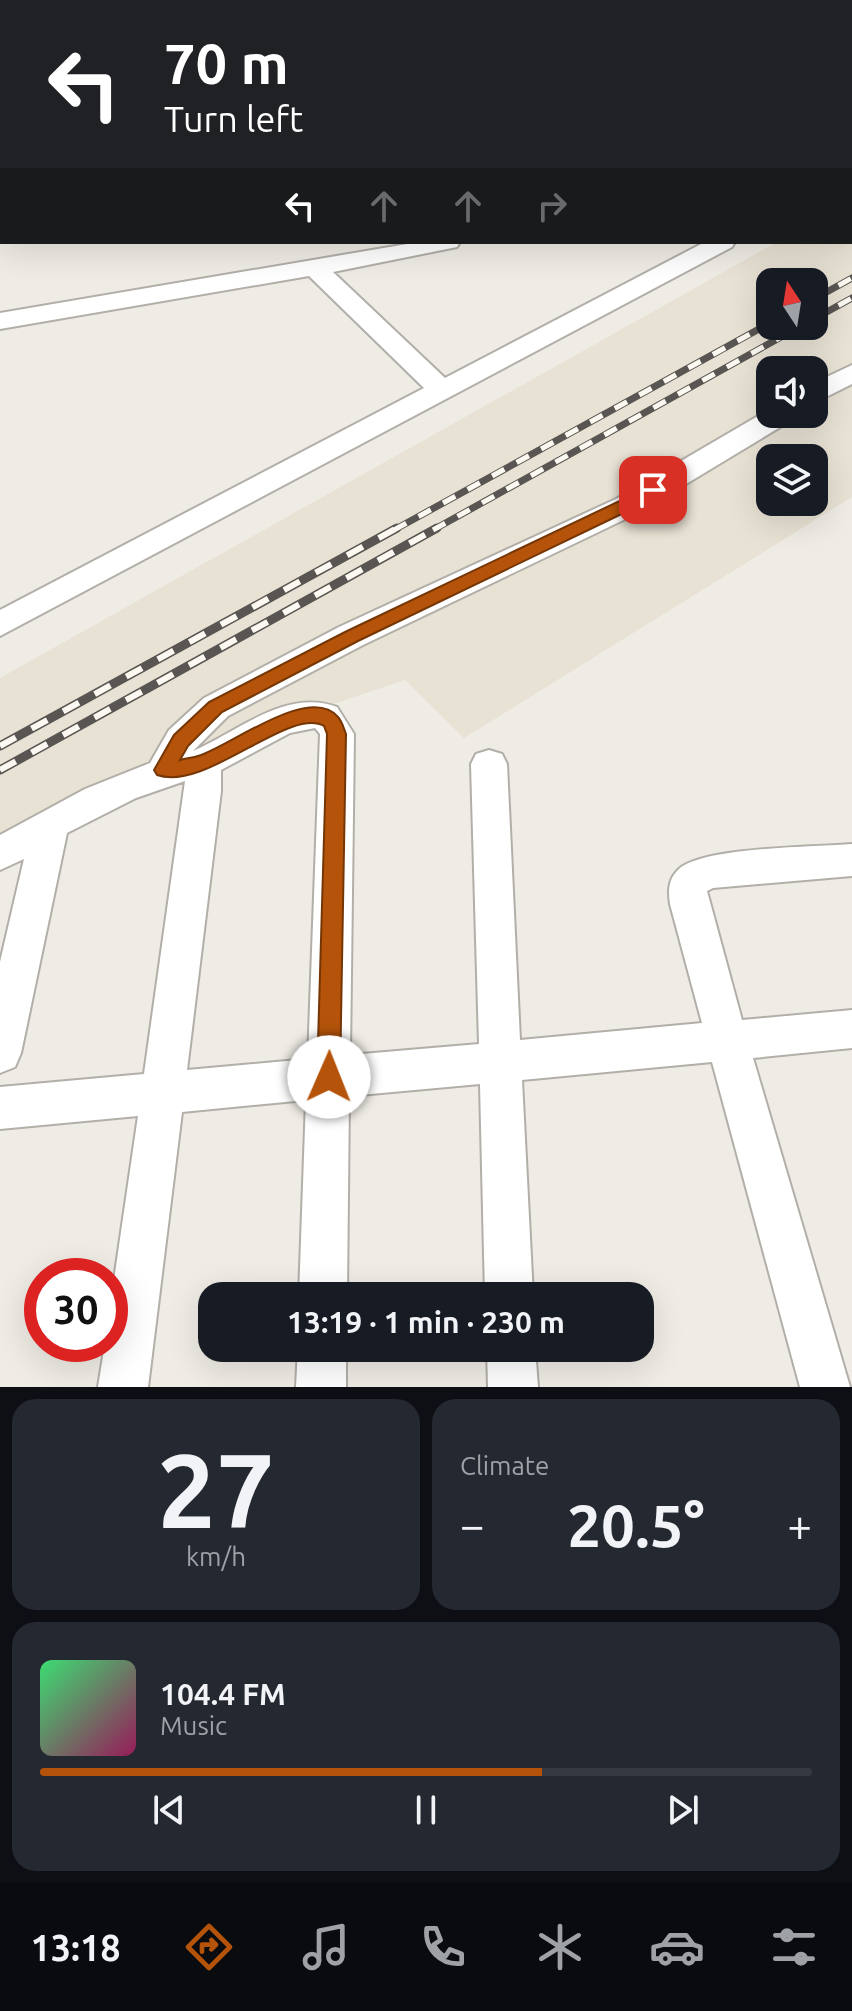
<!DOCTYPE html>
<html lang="en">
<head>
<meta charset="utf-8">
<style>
	:root { --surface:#171b24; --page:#242831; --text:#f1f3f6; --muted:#9ea1a6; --line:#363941; --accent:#b45309 }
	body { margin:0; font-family:Ubuntu,sans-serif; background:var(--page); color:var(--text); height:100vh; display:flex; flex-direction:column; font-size:30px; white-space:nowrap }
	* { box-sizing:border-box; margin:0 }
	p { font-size:26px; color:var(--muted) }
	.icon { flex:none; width:44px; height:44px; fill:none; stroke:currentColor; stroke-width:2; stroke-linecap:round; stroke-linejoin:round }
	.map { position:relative; height:1387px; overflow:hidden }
	.panel { display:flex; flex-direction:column; gap:12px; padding:12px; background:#0d0f14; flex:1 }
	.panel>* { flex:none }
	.hud { position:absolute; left:0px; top:0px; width:852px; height:244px; box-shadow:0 8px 32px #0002; background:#202124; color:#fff; overflow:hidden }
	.needle { width:52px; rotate:348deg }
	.buttons { position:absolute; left:756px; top:268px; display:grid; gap:16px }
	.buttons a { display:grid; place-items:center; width:72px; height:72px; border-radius:16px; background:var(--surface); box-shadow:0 8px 32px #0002; font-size:40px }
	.speed { position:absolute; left:24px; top:1258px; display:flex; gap:16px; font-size:40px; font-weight:700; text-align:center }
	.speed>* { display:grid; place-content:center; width:104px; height:104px; border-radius:50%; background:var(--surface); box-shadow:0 8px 32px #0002; line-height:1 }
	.speed .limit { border:12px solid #d22; background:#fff; color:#111 }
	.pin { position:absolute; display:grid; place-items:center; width:68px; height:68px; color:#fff; margin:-34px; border-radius:16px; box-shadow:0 4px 12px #0006 }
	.me { position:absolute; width:88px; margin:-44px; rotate:1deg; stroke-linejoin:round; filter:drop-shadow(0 0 6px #0008) }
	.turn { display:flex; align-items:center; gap:28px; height:168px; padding:0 32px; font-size:36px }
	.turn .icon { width:104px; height:104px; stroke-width:2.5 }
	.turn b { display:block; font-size:56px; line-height:68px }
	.lanes { display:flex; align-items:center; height:76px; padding:0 32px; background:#0003; justify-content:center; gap:40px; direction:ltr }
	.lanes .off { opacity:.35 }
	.big { font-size:60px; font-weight:700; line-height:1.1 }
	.panel .widget { flex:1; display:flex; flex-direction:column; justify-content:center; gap:12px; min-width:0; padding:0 28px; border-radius:24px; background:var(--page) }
	.panel .dial { align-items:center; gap:0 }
	.dial b { font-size:104px; line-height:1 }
	.song { display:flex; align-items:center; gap:24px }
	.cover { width:96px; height:96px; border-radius:12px; background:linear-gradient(135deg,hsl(140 70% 55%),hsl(330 70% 35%)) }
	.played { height:8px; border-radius:4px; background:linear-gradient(90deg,var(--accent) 65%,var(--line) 65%) }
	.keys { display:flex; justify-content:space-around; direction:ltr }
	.heat { display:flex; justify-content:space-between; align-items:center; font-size:44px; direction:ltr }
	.panel .tiles { flex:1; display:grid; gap:12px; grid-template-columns:1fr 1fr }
	.widget:last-child { grid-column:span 2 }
	.trip { position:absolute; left:198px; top:1282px; width:456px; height:80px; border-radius:24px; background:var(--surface); box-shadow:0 8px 32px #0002; font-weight:700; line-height:80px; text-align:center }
	.tab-bar { display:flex; height:128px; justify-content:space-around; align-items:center; background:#090b0e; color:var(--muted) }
	.tab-bar .icon { width:56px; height:56px }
	.tab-bar .current { color:var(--accent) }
	.tab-bar b { font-size:36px; color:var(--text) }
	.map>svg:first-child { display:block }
</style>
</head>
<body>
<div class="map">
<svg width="852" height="1387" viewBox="0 0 852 1387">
	<rect width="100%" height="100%" fill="#efece5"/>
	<!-- built -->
	<path fill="#e8e2d4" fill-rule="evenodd" d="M852 200V497L464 738 405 680 95 784 0 840V678L777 242H850ZM770 282H814V326H770ZM770 370H814V414H770ZM770 458H814V502H770Z"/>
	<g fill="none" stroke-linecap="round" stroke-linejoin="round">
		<defs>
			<path id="minor" d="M42 0H60V2H42Z
				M106 0H124V2H106Z
				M239 0H257V2H239Z
				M306 0H324V2H306Z
				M375 0H393V2H375Z
				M582 0H600V2H582Z
				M654 0H672L673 2H655Z
				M0 27H2V39H0Z
				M850 73H852V85H850Z
				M852 165V179L850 180V166Z
				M419 242H460L457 247 333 272 445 378 705 242H735L732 247 0 636V610L424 388 309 276 0 329V313Z
				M852 365V384L814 403V383Z
				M770 409V414H796L792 420 638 513 363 645 228 716 193 751C238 732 285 688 337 707L354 734 350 1055 479 1044 471 764 476 754 489 750 502 754 507 764 520 1040 702 1023 670 904C668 891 668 879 679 869 703 847 815 847 852 844V876L713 888 707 891 742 1020 852 1010V1048L753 1058 850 1387H800L712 1062 522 1080 533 1296H485L480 1084 349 1096 347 1296H299L306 1100 182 1112 148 1387H98L105 1344H110V1307L138 1116 0 1129V1087L144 1074 185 781 136 798 67 833 21 1053 15 1067 0 1073V962L24 859 0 870V835L85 789 150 763 169 730 204 698 339 627 616 499ZM315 728 320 734 308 1059 187 1070 221 791V770L290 733Z
				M298 1348H346V1387H296Z
				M487 1348H535L538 1387H488Z"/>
		</defs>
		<!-- minor casing -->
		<use href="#minor" stroke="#b2afa9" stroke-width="4"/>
		<!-- minor -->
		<use href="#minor" fill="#fff" fill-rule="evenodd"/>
		<defs>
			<path id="rail-far1" d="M814 299 852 278
				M814 319 852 298
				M394 530 770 323
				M433 530 801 326"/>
			<path id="rail" d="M0 746 397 528
				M0 770 437 528"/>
		</defs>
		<!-- rail-far1 casing -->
		<use href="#rail-far1" stroke="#585552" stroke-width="7"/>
		<!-- rail casing -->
		<use href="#rail" stroke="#585552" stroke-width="9"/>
		<!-- rail-far1 -->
		<use href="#rail-far1" stroke="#fcf9f2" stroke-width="5" stroke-dasharray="14" stroke-linecap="butt"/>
		<!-- rail -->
		<use href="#rail" stroke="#fcf9f2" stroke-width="6" stroke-dasharray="18" stroke-linecap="butt"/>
	</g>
	<!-- route -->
	<path fill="#b45309" stroke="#753606" stroke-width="2" d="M653 485 658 486V494L632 509 358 641 222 712 188 746 180 760C186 758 193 758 198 756 229 747 310 683 338 717 342 721 344 729 346 734L340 1077 337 1085 329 1088 321 1085 317 1077 327 734 324 726C289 706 206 792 157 775L154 770 174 735 209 702 345 632Z"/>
</svg>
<div class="buttons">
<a><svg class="needle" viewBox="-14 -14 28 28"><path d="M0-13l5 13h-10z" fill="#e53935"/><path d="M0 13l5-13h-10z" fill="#9ea1a6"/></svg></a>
<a><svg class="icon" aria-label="sound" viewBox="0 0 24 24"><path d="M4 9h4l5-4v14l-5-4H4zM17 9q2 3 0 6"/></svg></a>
<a><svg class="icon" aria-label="layers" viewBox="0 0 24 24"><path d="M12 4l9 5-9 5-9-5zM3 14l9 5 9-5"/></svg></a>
</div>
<div class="speed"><div class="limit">30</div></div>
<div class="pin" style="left:653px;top:490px;background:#d93025"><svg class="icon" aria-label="arrive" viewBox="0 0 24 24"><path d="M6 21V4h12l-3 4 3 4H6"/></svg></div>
<svg class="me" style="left:329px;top:1077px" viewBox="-20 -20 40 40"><circle r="19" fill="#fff"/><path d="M0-13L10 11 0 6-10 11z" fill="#b45309"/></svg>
<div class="trip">13:19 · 1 min · 230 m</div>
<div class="hud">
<div class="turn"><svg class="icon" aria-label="left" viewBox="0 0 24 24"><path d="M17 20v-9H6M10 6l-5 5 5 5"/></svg><div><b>70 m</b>Turn left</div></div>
<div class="lanes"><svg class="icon" aria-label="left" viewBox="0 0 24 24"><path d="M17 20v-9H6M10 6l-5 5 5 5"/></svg><svg class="icon off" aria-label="ahead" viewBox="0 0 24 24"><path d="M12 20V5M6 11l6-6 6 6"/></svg><svg class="icon off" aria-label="ahead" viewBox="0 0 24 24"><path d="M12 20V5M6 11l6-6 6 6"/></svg><svg class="icon off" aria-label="right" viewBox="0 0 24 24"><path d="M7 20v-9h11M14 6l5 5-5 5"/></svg></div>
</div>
</div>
<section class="panel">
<div class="tiles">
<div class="widget dial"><b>27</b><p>km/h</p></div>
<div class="widget"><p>Climate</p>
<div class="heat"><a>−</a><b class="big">20.5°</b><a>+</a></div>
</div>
<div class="widget">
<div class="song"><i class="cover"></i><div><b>104.4 FM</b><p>Music</p></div></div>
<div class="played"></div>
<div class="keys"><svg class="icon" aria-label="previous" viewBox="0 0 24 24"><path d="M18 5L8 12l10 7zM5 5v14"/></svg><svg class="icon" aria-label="pause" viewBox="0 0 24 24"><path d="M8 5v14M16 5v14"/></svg><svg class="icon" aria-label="next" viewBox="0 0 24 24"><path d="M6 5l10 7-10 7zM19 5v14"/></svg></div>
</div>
</div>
</section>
<nav class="tab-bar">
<b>13:18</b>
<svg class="icon current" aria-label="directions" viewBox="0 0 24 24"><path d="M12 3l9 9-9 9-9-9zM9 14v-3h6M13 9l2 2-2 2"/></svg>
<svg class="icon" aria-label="music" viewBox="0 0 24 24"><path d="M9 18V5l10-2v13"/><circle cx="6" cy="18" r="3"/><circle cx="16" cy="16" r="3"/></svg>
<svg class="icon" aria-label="phone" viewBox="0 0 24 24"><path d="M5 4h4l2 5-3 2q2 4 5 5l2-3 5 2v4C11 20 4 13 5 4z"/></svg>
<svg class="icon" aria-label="climate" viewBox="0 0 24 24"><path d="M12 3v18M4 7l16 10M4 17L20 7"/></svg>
<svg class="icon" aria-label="car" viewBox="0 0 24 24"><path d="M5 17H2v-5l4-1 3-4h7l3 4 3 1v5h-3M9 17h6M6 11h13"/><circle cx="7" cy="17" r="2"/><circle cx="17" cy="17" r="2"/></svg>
<svg class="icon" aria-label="filters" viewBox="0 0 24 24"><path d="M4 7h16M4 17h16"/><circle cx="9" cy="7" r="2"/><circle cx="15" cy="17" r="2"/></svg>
</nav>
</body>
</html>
